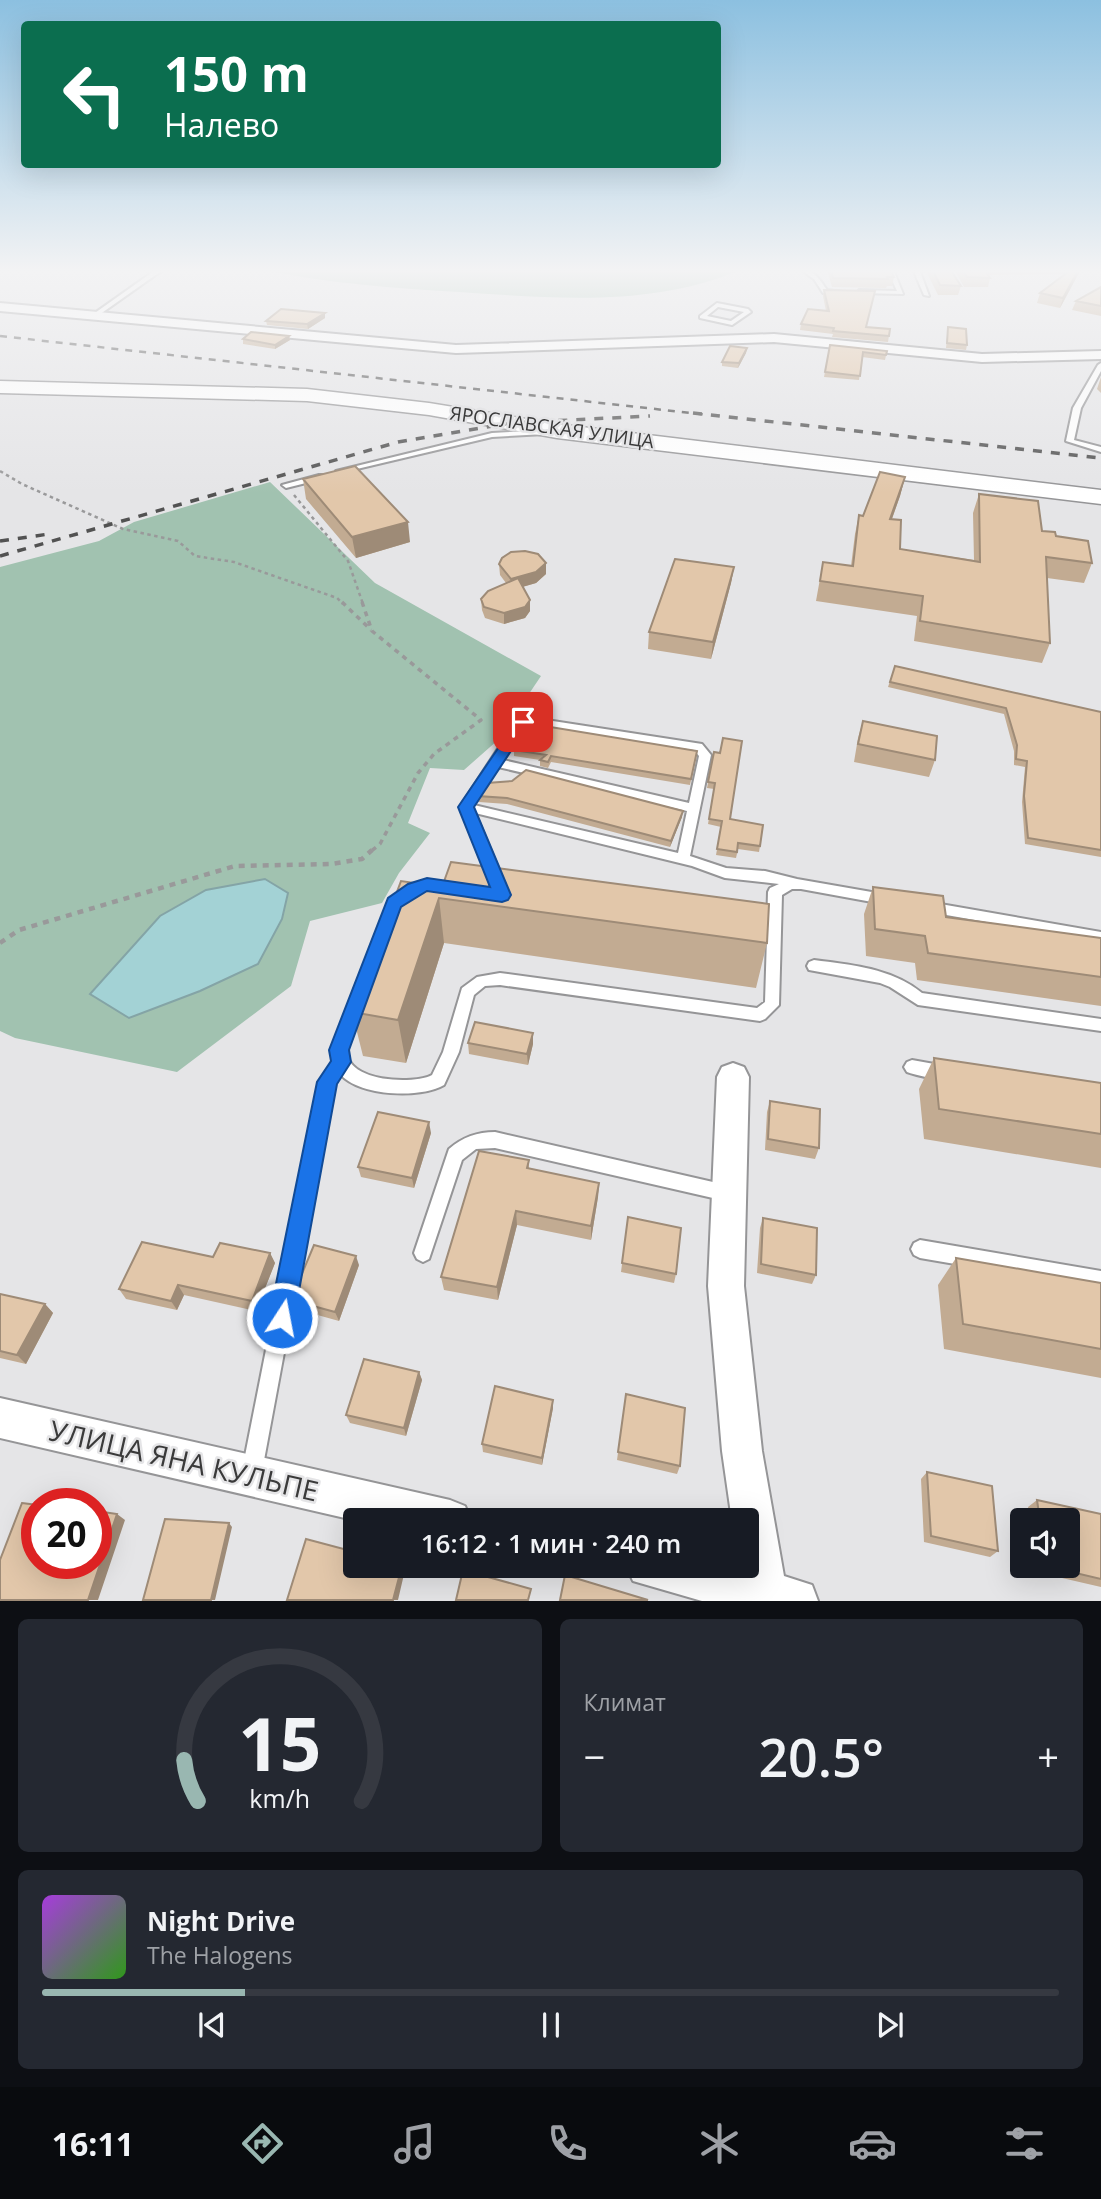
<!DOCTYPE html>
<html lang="ru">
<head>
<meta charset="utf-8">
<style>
	:root { --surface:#171b24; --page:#242831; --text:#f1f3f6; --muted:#9ea1a6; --line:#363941; --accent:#99b7b1 }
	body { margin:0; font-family:"Open Sans",sans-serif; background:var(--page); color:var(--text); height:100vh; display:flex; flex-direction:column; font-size:26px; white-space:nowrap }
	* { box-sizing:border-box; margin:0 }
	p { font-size:23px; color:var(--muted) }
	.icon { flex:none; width:38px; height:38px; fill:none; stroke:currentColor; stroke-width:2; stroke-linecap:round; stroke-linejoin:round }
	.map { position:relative; height:1601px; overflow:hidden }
	.details { display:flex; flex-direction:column; gap:18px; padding:18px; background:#0d0f14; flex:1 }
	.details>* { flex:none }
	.top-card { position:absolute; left:21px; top:21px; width:700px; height:147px; border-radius:7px; box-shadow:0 7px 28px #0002; background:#0b6e4f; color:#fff; overflow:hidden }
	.buttons { position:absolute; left:1010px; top:1508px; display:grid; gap:14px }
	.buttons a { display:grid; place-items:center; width:70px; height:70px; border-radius:7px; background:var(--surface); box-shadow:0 7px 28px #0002; font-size:35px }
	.speed { position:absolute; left:21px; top:1488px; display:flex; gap:14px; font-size:35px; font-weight:700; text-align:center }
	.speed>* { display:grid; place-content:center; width:91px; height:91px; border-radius:50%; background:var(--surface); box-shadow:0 7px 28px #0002; line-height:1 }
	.speed .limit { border:10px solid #d22; background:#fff; color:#111 }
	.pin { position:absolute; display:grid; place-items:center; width:60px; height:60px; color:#fff; margin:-30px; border-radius:14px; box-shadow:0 4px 10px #0006 }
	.me { position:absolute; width:77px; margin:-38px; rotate:11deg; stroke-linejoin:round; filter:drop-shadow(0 0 5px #0008) }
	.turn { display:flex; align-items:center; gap:24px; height:147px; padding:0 28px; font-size:32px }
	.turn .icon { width:91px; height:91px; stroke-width:2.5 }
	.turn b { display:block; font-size:49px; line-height:60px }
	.big { font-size:52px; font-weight:600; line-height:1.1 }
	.details .widget { flex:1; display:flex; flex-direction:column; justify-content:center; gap:10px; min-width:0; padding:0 24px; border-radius:10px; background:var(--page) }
	.details .dial { align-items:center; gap:0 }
	.dial svg { height:182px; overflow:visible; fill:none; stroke:var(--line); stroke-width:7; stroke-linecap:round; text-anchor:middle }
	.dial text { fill:var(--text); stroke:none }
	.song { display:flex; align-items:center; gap:21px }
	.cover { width:84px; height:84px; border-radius:10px; background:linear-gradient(135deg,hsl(280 70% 55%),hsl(110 70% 35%)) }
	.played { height:7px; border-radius:4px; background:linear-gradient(90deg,var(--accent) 20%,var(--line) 20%) }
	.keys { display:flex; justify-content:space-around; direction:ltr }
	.heat { display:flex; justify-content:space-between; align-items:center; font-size:38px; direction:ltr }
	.details .tiles { flex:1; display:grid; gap:18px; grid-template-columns:1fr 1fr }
	.widget:last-child { grid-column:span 2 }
	.trip { position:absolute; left:343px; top:1508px; width:416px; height:70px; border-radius:7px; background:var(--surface); box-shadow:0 7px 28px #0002; font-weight:600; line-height:70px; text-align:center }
	.tab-bar { display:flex; height:112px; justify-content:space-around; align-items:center; background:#090b0e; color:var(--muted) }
	.tab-bar .icon { width:49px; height:49px }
	.tab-bar .active { color:var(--accent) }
	.tab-bar b { font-size:32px; color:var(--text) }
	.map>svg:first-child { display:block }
</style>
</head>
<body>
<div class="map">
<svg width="1101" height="1601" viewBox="0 0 1101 1601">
	<rect width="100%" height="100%" fill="#e5e5e7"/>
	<!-- green -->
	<path fill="#a1c2b0" d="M259 269H742C653 308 553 298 459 292 392 288 325 283 259 269Z
		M270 482 375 583 541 676 498 740 464 770 430 768 408 823 430 833 399 873 382 903 310 921 291 986 177 1072 15 1038 0 1031V567L99 541 134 522Z"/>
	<!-- water -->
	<path fill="#a3d2d5" stroke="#84a4a6" stroke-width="2" d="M265 879 288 893 282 919 258 964 200 991 129 1018 90 994 160 916 206 890Z"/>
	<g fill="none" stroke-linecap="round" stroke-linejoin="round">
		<defs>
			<path id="service" d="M157 269H164L96 317H92V315Z
				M800 269C814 269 820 280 827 290L844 292 841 294 823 293 814 279Z
				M887 269H893L903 294 857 293 859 290 897 291Z
				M913 269H919L929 296 924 295Z
				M717 303 748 309 751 312 732 325 700 318V316ZM718 307 744 312 731 321 707 316Z
				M1101 363V371L1081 408 1074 440 1101 447V452L1066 441 1073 408 1098 365Z
				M542 430 546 432 545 434 492 437 340 473 336 471 492 433Z
				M319 475H322V479L286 488 282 485Z
				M527 717 702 744 711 755 690 856 726 868 765 871 797 879 883 894 888 895 890 899 888 903 883 904 801 889H792L782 895 779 1005 765 1019 760 1021 500 985 485 986 474 995 459 1052 444 1085C420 1099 360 1096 341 1075L334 1084 262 1471 259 1478 252 1481 245 1478 242 1471 319 1082 334 1060 331 1050 353 993 358 991 363 993 365 997C361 1009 347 1040 347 1050 345 1082 413 1085 432 1075L443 1052 462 988 477 977 500 973 757 1008 765 1002 767 937 746 933 744 929 746 925 751 924 767 926 768 892 770 888 779 884 725 878 692 866 475 813 504 882 502 886H492L460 807 516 721ZM528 725 694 750 699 756 689 803 503 760 524 727ZM498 767 687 811 678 853 474 805Z
				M427 880 459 884 464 885 466 889 464 893 459 894 427 890 412 895 407 894 405 890 407 886Z
				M929 902 1101 932V942L929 912 924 911 922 907 924 903Z
				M814 960C852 965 891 968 922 993L1101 1019V1031L918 1005 890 987 880 983 809 970 807 966 809 962Z
				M912 1060 951 1067 953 1072 951 1077C938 1081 919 1076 907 1072L904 1067 907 1062Z
				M495 1132 726 1185 732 1187 735 1193 732 1199 726 1201 495 1148 476 1149 462 1160 429 1259 423 1262 417 1259 414 1253 449 1149C463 1137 477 1132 495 1132Z
				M920 1240 1101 1271V1289L920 1258 914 1255 911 1249 914 1243Z"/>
			<path id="minor" d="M0 303 456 345 774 334 982 354 1101 351V359L982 362 774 342 456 353 0 311Z
				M733 1063 744 1067 749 1077 744 1286 762 1451 784 1576 812 1585 818 1601H702L633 1581 626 1566H747V1521H732L722 1451 708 1286 717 1077 722 1067Z
				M0 1398 450 1500 465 1506 471 1521H358L0 1438Z"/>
			<path id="secondary" d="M0 381 307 389 429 403 557 424 1101 490V504L557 438 429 415 307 401 0 393Z"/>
		</defs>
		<!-- service casing -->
		<use href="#service" stroke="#959597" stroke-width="4"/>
		<!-- minor casing -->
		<use href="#minor" stroke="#959597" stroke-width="4"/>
		<!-- secondary casing -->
		<use href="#secondary" stroke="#959597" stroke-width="3"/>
		<!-- path-far2 -->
		<path stroke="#99999a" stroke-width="2.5" stroke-dasharray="3.5 3.5" stroke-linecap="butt" d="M0 471 22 484 123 529 178 541 195 556 234 562 337 598 343 604
			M294 495 348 561 363 604"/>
		<!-- path-far1 -->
		<path stroke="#99999a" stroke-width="3.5" stroke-dasharray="5 5" stroke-linecap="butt" d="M342 602 371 630
			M362 602 372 631 481 720 434 754 418 773 380 844 370 852"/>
		<!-- path -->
		<path stroke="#99999a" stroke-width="4.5" stroke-dasharray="6 6" stroke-linecap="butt" d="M0 943 19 930 235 866 331 864 362 859 372 850"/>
		<!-- service -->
		<use href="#service" fill="#fff" fill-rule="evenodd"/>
		<!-- minor -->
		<use href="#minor" fill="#fff" fill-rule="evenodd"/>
		<!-- secondary -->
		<use href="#secondary" fill="#fff" fill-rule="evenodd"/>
		<!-- rail-far1 -->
		<path stroke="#525252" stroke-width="2.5" stroke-dasharray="7 7" stroke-linecap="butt" d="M0 336 709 415"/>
		<!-- rail -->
		<path stroke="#525252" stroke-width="3.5" stroke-dasharray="9 9" stroke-linecap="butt" d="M693 413 1101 458
			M0 541 49 534
			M0 556 398 442 510 423 650 416"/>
	</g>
	<!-- wall -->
	<path fill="#c2ab92" d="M827 269H890L894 277 892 286H887L886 288 832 287Z
		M925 269H950L961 286 958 295H938Z
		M954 269H1081L1060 308 1037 303 1040 293 1065 274 988 275 990 278 988 287H964Z
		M1101 287V316L1072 310 1076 301Z
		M824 290 866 327 890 329 888 342 832 337 833 334 800 330 801 324 826 311 823 296Z
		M325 313V318L308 329 267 325 266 321Z
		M948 327 967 345 966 350 946 348Z
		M289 336 290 340 275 349 243 344V339Z
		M830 345 887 351 885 360 862 357 859 380 824 377Z
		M747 348 746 353 738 368 722 366V362Z
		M1101 377V393L1097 389Z
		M905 477 900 496 892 519 900 549 974 560 973 513 979 494 1042 531 1056 536 1092 563 1084 583 1047 578 1050 643 1042 663 914 641 917 616 816 601 823 562 851 566 855 534 859 515 863 516Z
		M303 479 410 542 356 558 306 499Z
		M546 563V574L536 583 522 587 530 611 525 618 504 624 485 618 482 610 481 599 506 583 500 575 499 564Z
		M734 567 731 583 711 659 648 649 649 632Z
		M895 666 1101 712V857L1025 844 1022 802 1025 767 1014 765V751L1004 714 888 687Z
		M863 721 935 760 929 777 854 762 858 738Z
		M514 750 696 757 690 785 551 762 548 768 540 766V760L514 756Z
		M714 752 730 819 760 846 759 852 738 849 736 858 716 855 721 827 708 824 714 789 707 788Z
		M487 783 682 817 670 847 507 804 479 802 478 796Z
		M401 881 767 943 756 988 444 943 406 1063 363 1056 352 1012Z
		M873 887 946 917 1101 938V1006L917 980 915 963 866 956 864 914Z
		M533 1033V1044L528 1065 469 1054 468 1043Z
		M934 1058 1101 1083V1168L924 1139 919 1089Z
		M770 1101 819 1148 815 1159 765 1150 767 1112Z
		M431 1133 414 1188 361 1177 358 1167Z
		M529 1160V1169L599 1183 598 1197 591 1240 517 1225 498 1300 444 1290 441 1277Z
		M628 1217 676 1274 674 1283 621 1272Z
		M763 1218 816 1275 812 1284 757 1273 760 1228Z
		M270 1253 275 1263 256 1311 184 1295 177 1310 126 1299 119 1289 213 1257Z
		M956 1258 1101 1283V1378L944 1349 938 1285Z
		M359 1265 339 1321 296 1309 291 1300Z
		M0 1294 45 1304 53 1313 26 1364 0 1358Z
		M419 1372 422 1380 406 1436 350 1423 346 1415Z
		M626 1394 680 1466 677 1474 617 1460Z
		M553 1408 542 1465 483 1452 482 1444Z
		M927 1472 998 1551 990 1557 924 1542 921 1479Z
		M1037 1500 1101 1514V1587L1036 1572 1035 1566H1068V1521H1030L1028 1507Z"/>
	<!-- shaded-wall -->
	<path fill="#9e8b77" d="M1079 269H1081L1060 308 1063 298Z
		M325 313V318L308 329 307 324Z
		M289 336 290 340 275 349V345Z
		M747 348 746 353 738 368 739 363Z
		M905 477 900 496 885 538 890 519Z
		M408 522 410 542 356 558 352 537Z
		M546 563V574L536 583 512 590 511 579Z
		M734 567 731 583 711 659 713 642Z
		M530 600V611L525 618 504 624V613Z
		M683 811 682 817 670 847 671 841Z
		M439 898 444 943 406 1063 398 1020Z
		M533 1033V1044L528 1065 527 1054Z
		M429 1122 431 1133 414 1188 412 1178Z
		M599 1183 598 1197 591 1240V1226Z
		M516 1211 517 1225 498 1300 497 1287Z
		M270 1253 275 1263 256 1311 252 1301Z
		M356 1256 359 1265 339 1321 335 1312Z
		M178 1285 184 1295 177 1310 171 1301Z
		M45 1304 53 1313 26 1364 17 1355Z
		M419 1372 422 1380 406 1436 404 1428Z
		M553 1400V1408L542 1465V1458Z
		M117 1514 125 1520 98 1600H88Z
		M229 1523 232 1527 215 1600H211Z
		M402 1566H403L405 1570 398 1600H393Z"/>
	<!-- building -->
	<path fill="#e2c7aa" stroke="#9e8b77" stroke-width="2" d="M831 269H890L894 277H887L888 279 833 278Z
		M932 269H950L961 286 940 285Z
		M962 269H984L990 278 967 277Z
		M1072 269H1079L1063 298 1040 293Z
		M1101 287V306L1076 301Z
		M824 290 875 291 866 327 890 329 889 336 833 331 834 328 801 324 808 309 829 311Z
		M281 309 325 313 307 324 266 321Z
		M948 327 966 329 967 345 947 343Z
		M251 332 289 336 275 345 243 339Z
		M830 345 887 351 886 355 863 352 860 376 825 372Z
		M730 346 747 348 739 363 722 362Z
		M355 466 408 522 352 537 303 479Z
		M880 472 905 477 890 519 901 520 900 549 980 562 979 494 1038 501 1042 531 1055 532 1056 536 1088 541 1092 563 1046 557 1050 643 920 621 923 596 820 581 823 562 853 566 859 515 863 516Z
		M525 551 538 554 546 563 536 572 511 579 499 564 502 558 511 552Z
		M675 559 734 567 713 642 649 632Z
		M518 578 530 600 525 607 504 613 484 607 481 599 488 591Z
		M895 666 1101 712V850L1028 838 1024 796 1027 761 1016 759 1017 745 1006 708 890 682Z
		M863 721 937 736 935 760 858 744Z
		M526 723 697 751 691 779 551 756 548 762 540 760 546 755 514 750Z
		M723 738 742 741 730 819 763 825 760 846 738 843 737 852 717 849 722 821 709 819 715 783 708 782 714 752 720 753Z
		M526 770 683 811 671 841 507 798 478 796 487 783 512 781Z
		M451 862 769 904 767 943 439 898 398 1020 352 1012 401 881 442 887Z
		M873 887 943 896 946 917 1101 938V977L928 953 925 936 875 929Z
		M475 1022 533 1033 527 1054 468 1043Z
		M934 1058 1101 1083V1134L939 1109Z
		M770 1101 820 1109 819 1148 768 1139Z
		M378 1112 429 1122 412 1178 358 1167Z
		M479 1151 529 1160 527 1168 599 1183 591 1226 516 1211 497 1287 441 1277Z
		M628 1217 681 1228 676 1274 622 1263Z
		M763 1218 817 1228 816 1275 761 1264Z
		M142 1242 213 1257 220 1243 270 1253 252 1301 178 1285 171 1301 119 1289Z
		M314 1245 356 1256 335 1312 291 1300Z
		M956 1258 1101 1283V1349L963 1324Z
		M0 1294 45 1304 17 1355 0 1351Z
		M364 1359 419 1372 404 1428 346 1415Z
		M495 1386 553 1400 542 1458 482 1444Z
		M626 1394 685 1408 680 1466 618 1452Z
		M927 1472 992 1486 998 1551 931 1536Z
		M1037 1500 1101 1514V1579L1046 1566H1068V1521H1040Z
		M22 1503 37 1505V1563H96V1511L117 1514 88 1600H0V1560Z
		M165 1519 229 1523 211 1600H143Z
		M306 1539 355 1552V1566H402L393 1600H287Z
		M463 1570 531 1589 528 1600H456Z
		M565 1575 648 1600H560Z"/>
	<!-- sky -->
	<linearGradient id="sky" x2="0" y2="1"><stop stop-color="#8cc0e0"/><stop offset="0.55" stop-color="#f3f3f4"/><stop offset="1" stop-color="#f3f3f4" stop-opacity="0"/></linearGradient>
	<rect width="1101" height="493" fill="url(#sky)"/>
	<!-- route -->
	<path fill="#1a73e8" stroke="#114b97" stroke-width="2" d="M523 718 530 722 474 807 511 895 508 900 502 902 427 891 401 907 349 1050 351 1062 337 1084 294 1318 290 1326 282 1330 273 1326 269 1318 317 1082 331 1061 329 1050 388 898 408 884 427 878 490 887 458 807 518 719Z"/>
	<g text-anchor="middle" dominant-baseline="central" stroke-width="5" stroke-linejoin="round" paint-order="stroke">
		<!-- far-street labels -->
		<g font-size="19" fill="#3a3a3a" stroke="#e5e5e7">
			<text transform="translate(552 427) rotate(8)">ЯРОСЛАВСКАЯ УЛИЦА</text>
		</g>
		<!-- near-street labels -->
		<g font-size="28" fill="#3a3a3a" stroke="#e5e5e7">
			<text transform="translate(184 1460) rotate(13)">УЛИЦА ЯНА КУЛЬПЕ</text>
		</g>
	</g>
</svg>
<div class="buttons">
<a><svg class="icon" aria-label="sound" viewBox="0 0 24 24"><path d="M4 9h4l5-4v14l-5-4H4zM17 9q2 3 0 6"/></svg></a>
</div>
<div class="speed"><div class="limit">20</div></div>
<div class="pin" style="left:523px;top:722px;background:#d93025"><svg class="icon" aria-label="arrive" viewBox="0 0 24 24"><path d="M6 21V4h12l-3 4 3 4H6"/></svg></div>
<svg class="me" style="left:282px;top:1318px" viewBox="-20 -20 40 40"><circle r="17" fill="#1a73e8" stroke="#fff" stroke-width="3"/><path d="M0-11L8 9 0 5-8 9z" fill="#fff"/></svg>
<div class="trip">16:12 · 1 мин · 240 m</div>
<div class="top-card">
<div class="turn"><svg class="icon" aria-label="left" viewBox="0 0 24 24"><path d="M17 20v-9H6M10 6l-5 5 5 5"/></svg><div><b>150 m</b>Налево</div></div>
</div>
</div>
<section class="details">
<div class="tiles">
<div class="widget dial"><svg viewBox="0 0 100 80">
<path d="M14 69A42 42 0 1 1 86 69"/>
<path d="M14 69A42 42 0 0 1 8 51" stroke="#99b7b1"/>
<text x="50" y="56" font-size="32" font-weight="700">15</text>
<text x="50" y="72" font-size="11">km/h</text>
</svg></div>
<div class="widget"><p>Климат</p>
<div class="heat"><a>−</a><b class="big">20.5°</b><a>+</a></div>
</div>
<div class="widget">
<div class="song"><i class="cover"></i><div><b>Night Drive</b><p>The Halogens</p></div></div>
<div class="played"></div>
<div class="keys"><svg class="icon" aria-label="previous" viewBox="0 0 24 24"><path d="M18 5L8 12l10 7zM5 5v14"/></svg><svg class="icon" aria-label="pause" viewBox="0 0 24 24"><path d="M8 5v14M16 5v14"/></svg><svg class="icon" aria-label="next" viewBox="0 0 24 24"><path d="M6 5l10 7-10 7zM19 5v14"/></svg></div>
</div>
</div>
</section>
<nav class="tab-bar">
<b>16:11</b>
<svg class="icon active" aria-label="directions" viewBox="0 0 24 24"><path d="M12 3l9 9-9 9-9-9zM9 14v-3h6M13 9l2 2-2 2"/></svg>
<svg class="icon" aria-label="music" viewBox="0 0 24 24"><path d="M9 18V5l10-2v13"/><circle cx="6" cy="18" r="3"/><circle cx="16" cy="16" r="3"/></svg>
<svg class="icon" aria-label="phone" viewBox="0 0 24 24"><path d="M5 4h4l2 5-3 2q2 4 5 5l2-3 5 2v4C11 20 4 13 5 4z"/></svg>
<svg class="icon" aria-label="climate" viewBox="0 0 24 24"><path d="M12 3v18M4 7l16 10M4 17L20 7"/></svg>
<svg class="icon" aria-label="car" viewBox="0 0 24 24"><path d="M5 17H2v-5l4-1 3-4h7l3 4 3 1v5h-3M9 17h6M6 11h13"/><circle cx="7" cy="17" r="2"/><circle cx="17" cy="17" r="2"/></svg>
<svg class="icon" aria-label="filters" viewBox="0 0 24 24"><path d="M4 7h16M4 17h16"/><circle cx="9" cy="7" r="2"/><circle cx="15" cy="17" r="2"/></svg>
</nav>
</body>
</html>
